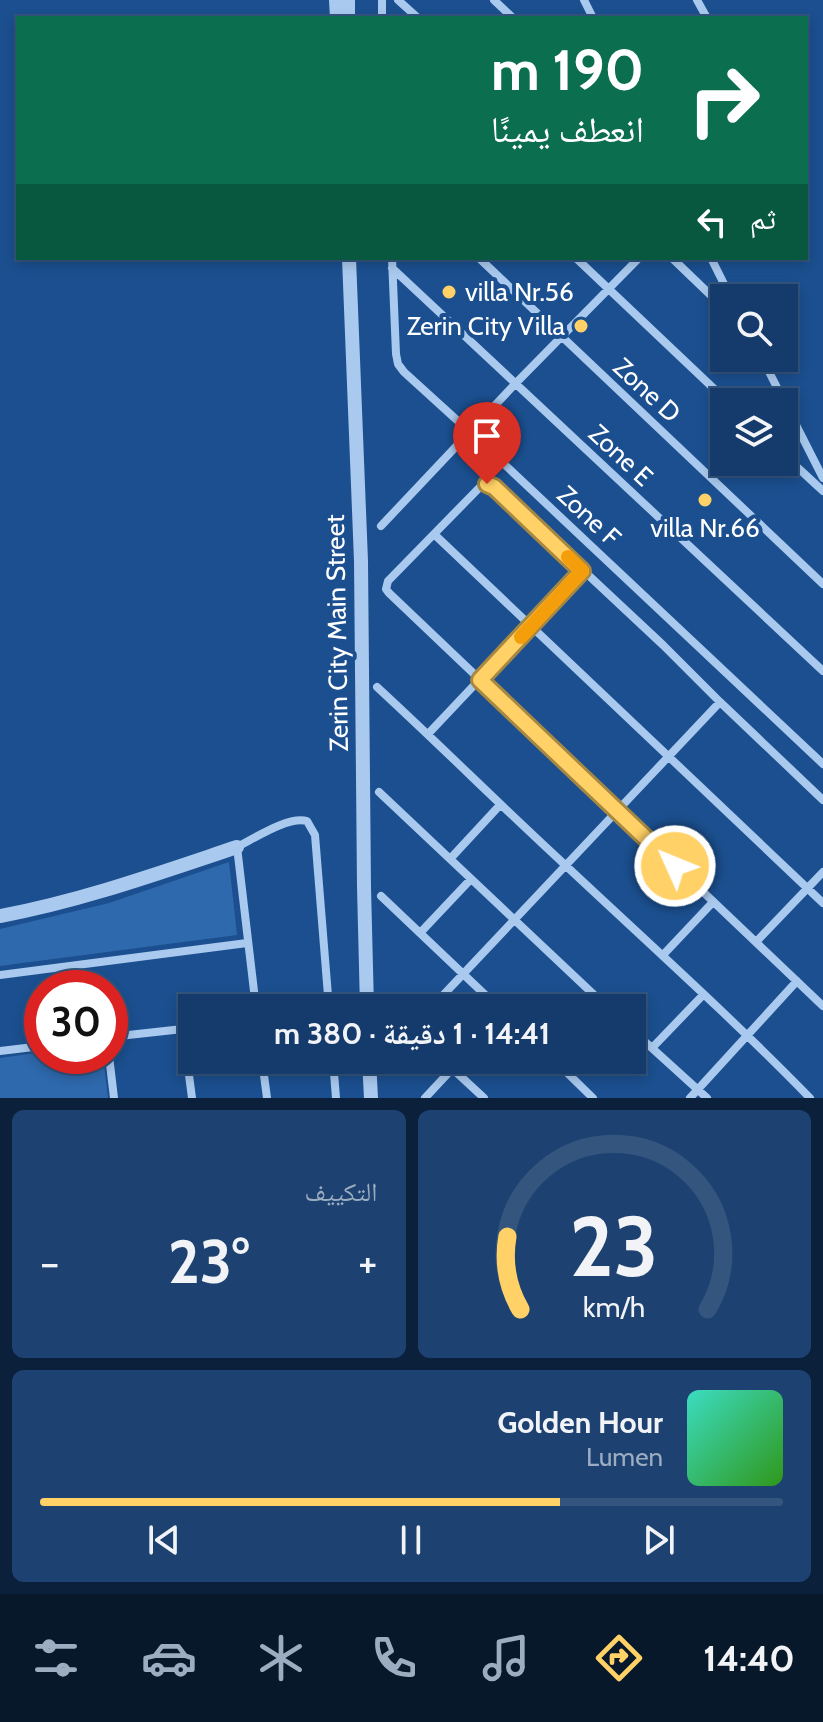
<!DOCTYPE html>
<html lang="ar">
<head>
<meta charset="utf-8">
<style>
	:root { --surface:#143b6b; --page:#1d4271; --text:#f1f3f6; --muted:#9dadc1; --line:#33557e; --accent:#ffd166 }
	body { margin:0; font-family:Cabin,"Noto Naskh Arabic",sans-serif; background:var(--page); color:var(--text); direction:rtl; height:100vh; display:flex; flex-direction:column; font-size:30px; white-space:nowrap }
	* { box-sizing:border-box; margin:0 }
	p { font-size:26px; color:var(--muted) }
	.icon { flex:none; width:44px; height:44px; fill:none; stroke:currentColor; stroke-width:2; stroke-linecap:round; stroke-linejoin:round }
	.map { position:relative; height:1098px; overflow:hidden; direction:ltr }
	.panel { display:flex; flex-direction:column; gap:12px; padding:12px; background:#0b203b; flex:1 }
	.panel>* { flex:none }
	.banner { position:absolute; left:16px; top:16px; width:792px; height:244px; border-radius:0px; box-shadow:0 4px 12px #0003,0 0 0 2px var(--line); direction:rtl; background:#0b6e4f; color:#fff; overflow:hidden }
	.fabs { position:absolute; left:710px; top:284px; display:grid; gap:16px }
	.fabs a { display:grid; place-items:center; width:88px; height:88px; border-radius:0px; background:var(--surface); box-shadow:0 4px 12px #0003,0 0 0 2px var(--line); font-size:40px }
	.speed { position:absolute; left:24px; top:970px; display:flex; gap:16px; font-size:40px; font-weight:700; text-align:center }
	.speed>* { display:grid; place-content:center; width:104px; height:104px; border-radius:50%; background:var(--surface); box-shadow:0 4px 12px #0003,0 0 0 2px var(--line); line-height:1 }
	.speed .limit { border:12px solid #d22; background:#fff; color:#111 }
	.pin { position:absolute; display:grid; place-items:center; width:68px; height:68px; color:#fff; margin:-82px -34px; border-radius:50% 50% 50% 0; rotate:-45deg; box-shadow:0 0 8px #0007 }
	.pin .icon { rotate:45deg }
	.me { position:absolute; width:88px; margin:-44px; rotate:314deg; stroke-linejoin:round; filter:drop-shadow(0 0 6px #0008) }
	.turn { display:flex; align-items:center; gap:28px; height:168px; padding:0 32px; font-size:36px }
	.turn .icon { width:104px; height:104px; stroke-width:2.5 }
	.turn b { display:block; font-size:56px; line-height:68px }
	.then { display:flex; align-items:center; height:76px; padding:0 32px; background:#0003; gap:16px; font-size:30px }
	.big { font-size:60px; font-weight:700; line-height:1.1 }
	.panel .card { flex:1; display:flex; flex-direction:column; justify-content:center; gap:12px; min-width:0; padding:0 28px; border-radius:12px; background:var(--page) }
	.panel .dial { align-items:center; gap:0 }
	.dial svg { height:208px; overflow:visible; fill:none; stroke:var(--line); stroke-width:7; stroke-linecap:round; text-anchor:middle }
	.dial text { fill:var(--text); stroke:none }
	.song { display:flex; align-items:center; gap:24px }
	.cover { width:96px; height:96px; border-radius:12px; background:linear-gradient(135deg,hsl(170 70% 55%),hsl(110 70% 35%)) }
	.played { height:8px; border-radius:4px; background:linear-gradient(90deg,var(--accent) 70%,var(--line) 70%) }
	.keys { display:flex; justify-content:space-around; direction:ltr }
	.heat { display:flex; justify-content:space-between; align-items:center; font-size:44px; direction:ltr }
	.panel .tiles { flex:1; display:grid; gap:12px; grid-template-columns:1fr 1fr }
	.card:last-child { grid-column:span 2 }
	.trip { position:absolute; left:178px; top:994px; width:468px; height:80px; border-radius:0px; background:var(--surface); box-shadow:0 4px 12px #0003,0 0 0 2px var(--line); font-weight:700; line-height:80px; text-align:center; direction:rtl }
	.tabs { display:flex; height:128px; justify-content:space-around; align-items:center; background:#08182b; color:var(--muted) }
	.tabs .icon { width:56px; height:56px }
	.tabs .active { color:var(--accent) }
	.tabs b { font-size:36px; color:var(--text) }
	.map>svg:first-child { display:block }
</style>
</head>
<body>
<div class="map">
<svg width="823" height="1098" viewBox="0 0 823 1098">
	<rect width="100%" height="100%" fill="#1b4f8f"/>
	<!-- green -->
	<path fill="#2e69ad" d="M229 862 237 935 0 966V929L109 903Z
		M42 1052V1056H103L108 1098H0V1058Z"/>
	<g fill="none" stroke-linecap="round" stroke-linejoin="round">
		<!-- minor -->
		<path stroke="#a9c9ee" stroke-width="8" d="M382 0V18
			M398 0 418 18
			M494 0 513 18
			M584 0 593 18
			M697 0 707 18
			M392 258 396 354 398 364 404 372 470 432 823 764
			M479 258 823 584
			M576 258 728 402
			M672 258 724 308
			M711 258 731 298
			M392 268 823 671
			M762 358 823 478
			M784 455 823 491
			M381 526 515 384 639 258
			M435 535 823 903
			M377 687C440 745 500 805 563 863 646 941 731 1017 810 1098
			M428 734 582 571
			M379 792 608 1008
			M823 800 720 702 663 645 492 485 487 484 481 486 388 581 386 589 389 593 823 1006
			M450 859 500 805
			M381 896 499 1008
			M420 933 471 879
			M756 942 823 872
			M663 955 713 902
			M0 975 247 943
			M381 999 390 1008
			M256 1008 237 847C255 838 288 816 307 821L315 835 329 1008
			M431 1008 720 702
			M183 1029 192 1098
			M632 1030 707 1098
			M110 1037 192 1028
			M652 1048 703 995
			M0 1051 42 1046
			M109 1056 114 1098
			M262 1060 267 1098
			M333 1060 336 1098
			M443 1060 484 1098
			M554 1060 593 1098
			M425 1098 452 1069
			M690 1098 797 981"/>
		<!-- tertiary -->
		<path stroke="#a9c9ee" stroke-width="14" d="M336 0 337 18
			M348 18V0
			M349 258 361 561 364 887 367 1008
			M0 916C81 901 159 873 237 847
			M369 1060 371 1098"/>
	</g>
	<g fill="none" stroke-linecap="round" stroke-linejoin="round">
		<defs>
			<path id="route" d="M487 484 494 487 582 571 480 680 675 866"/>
		</defs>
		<!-- route casing -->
		<use href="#route" stroke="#a68842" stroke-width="20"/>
		<!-- route -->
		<use href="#route" stroke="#ffd166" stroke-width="14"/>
		<!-- slow -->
		<path stroke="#f59e0b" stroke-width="14" d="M521 637 582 571 568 557"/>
	</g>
	<!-- markers -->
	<g fill="#ffd166" stroke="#1b4f8f" stroke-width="3">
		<circle cx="449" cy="292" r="8"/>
		<circle cx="581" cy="326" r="8"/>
		<circle cx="705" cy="500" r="8"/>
	</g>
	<g text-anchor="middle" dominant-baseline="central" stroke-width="8" stroke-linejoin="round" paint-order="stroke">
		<!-- poi labels -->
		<g font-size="26" fill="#fff" stroke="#1b4f8f" text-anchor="start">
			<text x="465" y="292">villa Nr.56</text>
			<text x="565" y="326" text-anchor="end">Zerin City Villa</text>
			<text x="705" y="528" text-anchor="middle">villa Nr.66</text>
		</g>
		<!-- street labels -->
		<g font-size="26" fill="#fff" stroke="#1b4f8f">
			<text transform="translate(647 390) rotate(43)">Zone D</text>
			<text transform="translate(621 455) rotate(43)">Zone E</text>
			<text transform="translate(589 516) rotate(43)">Zone F</text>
			<text transform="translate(337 633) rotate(-91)">Zerin City Main Street</text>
		</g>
	</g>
</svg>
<div class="fabs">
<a><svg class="icon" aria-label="search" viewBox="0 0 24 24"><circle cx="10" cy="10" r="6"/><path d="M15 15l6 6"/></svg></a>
<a><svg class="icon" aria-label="layers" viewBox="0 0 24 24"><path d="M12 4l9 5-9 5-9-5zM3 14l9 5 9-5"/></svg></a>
</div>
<div class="speed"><div class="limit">30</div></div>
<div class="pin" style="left:487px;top:484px;background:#d93025"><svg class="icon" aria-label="arrive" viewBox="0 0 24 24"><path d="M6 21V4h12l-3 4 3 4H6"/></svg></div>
<svg class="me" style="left:675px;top:866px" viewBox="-20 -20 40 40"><circle r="17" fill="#ffd166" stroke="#fff" stroke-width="3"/><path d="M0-11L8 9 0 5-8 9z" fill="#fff"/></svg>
<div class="trip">14:41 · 1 دقيقة · 380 m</div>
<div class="banner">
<div class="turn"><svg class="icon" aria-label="right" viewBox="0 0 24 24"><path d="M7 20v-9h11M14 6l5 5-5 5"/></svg><div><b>190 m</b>انعطف يمينًا</div></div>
<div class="then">ثم<svg class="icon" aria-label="left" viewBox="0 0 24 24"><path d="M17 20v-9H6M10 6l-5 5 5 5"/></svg></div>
</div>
</div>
<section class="panel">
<div class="tiles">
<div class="card dial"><svg viewBox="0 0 100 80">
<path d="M14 69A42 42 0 1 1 86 69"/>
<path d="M14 69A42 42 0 0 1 9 41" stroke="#ffd166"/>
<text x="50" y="56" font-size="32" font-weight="700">23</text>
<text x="50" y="72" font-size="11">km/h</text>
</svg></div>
<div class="card"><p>التكييف</p>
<div class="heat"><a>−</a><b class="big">23°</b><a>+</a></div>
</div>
<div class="card">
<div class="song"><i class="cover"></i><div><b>Golden Hour</b><p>Lumen</p></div></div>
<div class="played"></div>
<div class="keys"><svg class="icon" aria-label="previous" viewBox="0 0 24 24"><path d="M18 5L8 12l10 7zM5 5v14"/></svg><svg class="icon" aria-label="pause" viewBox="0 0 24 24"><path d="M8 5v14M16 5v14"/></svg><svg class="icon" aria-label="next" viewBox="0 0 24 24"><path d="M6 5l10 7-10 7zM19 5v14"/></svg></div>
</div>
</div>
</section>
<nav class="tabs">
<b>14:40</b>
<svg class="icon active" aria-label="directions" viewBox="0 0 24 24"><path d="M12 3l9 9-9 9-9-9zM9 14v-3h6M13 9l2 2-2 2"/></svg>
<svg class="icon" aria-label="music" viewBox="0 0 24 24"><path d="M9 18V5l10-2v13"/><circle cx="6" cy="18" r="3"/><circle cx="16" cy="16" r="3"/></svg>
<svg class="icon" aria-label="phone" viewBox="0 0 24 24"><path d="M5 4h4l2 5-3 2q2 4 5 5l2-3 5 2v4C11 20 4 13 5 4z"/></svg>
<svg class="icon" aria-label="climate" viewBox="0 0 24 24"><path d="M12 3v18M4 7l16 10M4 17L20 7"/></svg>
<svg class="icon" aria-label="car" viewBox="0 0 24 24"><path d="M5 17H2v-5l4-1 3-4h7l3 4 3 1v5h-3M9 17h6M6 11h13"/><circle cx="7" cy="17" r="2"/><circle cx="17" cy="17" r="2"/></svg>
<svg class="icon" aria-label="filters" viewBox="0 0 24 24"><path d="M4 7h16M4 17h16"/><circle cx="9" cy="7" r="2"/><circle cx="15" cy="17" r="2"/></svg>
</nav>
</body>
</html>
